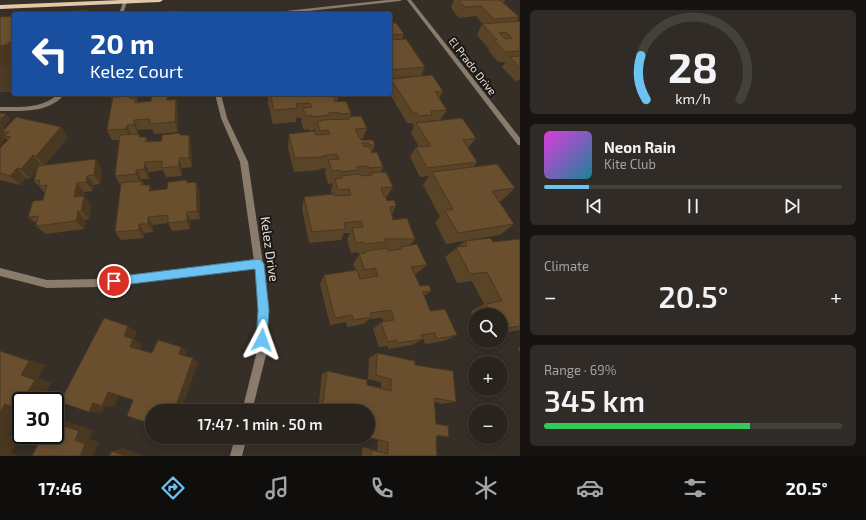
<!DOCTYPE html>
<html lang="en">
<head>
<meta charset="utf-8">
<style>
	:root { --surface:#28231d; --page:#302b26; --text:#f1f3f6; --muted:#a5a4a4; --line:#44403b; --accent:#6cc3f2 }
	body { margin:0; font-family:"Exo 2",sans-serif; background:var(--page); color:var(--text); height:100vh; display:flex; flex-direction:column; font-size:15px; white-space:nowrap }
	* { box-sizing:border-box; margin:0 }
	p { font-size:13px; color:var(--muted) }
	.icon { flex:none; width:22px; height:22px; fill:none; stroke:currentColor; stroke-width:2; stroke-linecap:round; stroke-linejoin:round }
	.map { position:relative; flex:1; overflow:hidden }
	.panel { display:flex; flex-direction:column; gap:10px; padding:10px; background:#161310; width:346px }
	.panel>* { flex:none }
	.banner { position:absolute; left:12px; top:12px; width:380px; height:84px; border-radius:4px; box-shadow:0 2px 10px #0003,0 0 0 1px var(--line); background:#1a4fa0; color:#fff; overflow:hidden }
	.fabs { position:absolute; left:468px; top:308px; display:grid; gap:8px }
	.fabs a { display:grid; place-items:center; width:40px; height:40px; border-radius:50%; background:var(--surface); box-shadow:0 2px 10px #0003,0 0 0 1px var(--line); font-size:20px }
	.speed { position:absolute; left:12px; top:392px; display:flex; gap:8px; font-size:20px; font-weight:700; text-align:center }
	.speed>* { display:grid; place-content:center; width:52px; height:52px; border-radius:50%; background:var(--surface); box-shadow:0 2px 10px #0003,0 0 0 1px var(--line); line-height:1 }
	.speed .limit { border:2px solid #111; border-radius:6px; background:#fff; color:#111 }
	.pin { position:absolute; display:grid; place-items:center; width:34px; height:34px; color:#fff; margin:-17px; border:2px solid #fff; border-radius:50%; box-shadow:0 1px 4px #0007 }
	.me { position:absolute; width:44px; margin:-22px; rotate:4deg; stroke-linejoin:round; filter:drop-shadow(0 0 3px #0008) }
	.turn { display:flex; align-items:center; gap:14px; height:84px; padding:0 12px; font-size:18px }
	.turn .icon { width:52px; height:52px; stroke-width:2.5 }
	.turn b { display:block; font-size:28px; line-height:34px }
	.big { font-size:30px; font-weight:600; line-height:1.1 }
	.panel .tile { flex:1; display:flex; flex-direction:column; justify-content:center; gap:6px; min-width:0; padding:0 14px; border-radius:6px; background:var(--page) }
	.panel .dial { align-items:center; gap:0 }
	.dial svg { height:104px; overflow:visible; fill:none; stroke:var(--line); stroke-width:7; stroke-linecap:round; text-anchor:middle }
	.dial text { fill:var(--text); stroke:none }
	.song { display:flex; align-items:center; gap:12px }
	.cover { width:48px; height:48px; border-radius:6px; background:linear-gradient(135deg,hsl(300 70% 55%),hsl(190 70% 35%)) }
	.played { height:4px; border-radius:2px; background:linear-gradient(90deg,var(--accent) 15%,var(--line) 15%) }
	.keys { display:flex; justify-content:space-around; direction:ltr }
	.heat { display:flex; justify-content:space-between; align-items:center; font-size:22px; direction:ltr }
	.charge { height:6px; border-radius:3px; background:linear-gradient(90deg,#34c759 69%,var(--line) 0) }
	.trip { position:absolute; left:145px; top:404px; width:230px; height:40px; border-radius:20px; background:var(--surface); box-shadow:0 2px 10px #0003,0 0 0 1px var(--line); font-weight:600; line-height:40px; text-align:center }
	.menu { display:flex; height:64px; justify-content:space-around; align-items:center; background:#100e0c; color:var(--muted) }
	.menu .icon { width:28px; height:28px }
	.menu .on { color:var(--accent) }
	.menu b { font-size:18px; color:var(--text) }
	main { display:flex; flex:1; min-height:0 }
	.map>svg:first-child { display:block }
</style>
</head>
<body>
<main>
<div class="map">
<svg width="520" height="456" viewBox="0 0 520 456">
	<rect width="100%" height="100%" fill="#362f27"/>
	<!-- green -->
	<path fill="#4c3b26" d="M14 63V92H0V67Z"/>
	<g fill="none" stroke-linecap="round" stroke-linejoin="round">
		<!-- service -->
		<path fill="#897c6d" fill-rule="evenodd" d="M125 1 127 2 123 14H119L123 2Z
			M58 94H65C49 113 23 111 0 111V107C21 107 42 109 58 94Z"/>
		<!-- minor -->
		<path fill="#897c6d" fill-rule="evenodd" d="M387 0H402L400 1 281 14H265L267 13Z
			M407 0H411L520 138V145H518Z
			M215 94H221L227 118 248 162 263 264 269 310 266 355 252 411H242L256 355 259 310 255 268 98 287 47 288 0 276V268L47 280 98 279 254 261 240 162 221 118Z
			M235 437H247L242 456H230Z"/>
		<!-- primary -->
		<path fill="#e2c8a9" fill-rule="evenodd" d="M121 0H163L160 2 0 9V5Z"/>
	</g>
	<!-- wall -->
	<path fill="#5a4428" d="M454 0H505L504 3 519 17 516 22 520 21V80L515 81 502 67 506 62H498L488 50 489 49 477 35 482 24H483L476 16 459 18 451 8Z
		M14 16V63L0 67Z
		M390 23 404 34 402 39 425 67 421 76 443 91 439 99 447 110 440 120 429 121 428 122 476 138 468 148 477 162 473 167 515 188 501 201H498L514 224 500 235 446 244 435 222 440 217 423 185 429 176 420 177 410 157 416 147H419L411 133 414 126 412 123H407L390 94V82L391 80H390Z
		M110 94H137V98H131V99L136 98 138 102 151 101 152 97H151L150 94H165L168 100 176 99 178 109V132L154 134 152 129 138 130V134L141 137H146L148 142 162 141 180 135H189L191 145 192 167 182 168V176L166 177 163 170 149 172V179H141L140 182 142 181 144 185H150L152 190 167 189 187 180V183L196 182 199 191 200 219 190 220V229L172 231 168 223 153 225V232L144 233V238L121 240 115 232 121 185H120L115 176 119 140H112L107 130 112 100Z
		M268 94H339L337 101 351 113 350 117 367 128 362 140 375 145 372 152 383 167 381 172 393 187 386 198 387 201 396 206 392 214 393 220 415 239 410 245 427 265 416 274 415 275 420 286 431 291 424 296 430 311 457 335 444 341 425 344 423 339 412 345 388 349V346L379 347 373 329 381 322H384L382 318 369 319 364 324 347 327 346 322 330 325 320 284 324 275 356 270 353 264 359 255 358 252 351 253 347 239 350 233H344L341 240 309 243 302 209 304 197 332 194 331 191 333 183 328 184 325 173 326 168 320 169 319 170 294 172 288 148 289 134 315 133V130L310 131 309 129 304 130 301 122 302 118H296V122L273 124 268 103Z
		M0 113 10 119 3 127 5 129 68 137 45 165 102 169 100 184 94 185 93 191 84 192V196L91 205 89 219 85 220 84 229 46 234 36 226 37 224 28 217 43 200 45 193 34 181 37 169 30 179 26 178 20 185 0 180V148L8 140 6 138 0 145Z
		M520 239V330L501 333V315H475V320L471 311 484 304 472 281 457 283 445 257 465 241 493 242Z
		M520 347V352L518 348Z
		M377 353 415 365 456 402 441 404 435 402 436 424 449 437 437 436 436 441 437 456H362V447L377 451 378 440 365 437H368V411H318L322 374 327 371 367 385 381 388V382L368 379 369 358Z"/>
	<!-- shaded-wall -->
	<path fill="#4a3720" d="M8 42 14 50V63L0 67V46Z
		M176 99 178 109V132L175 122Z
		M6 114 10 119 3 127 0 123V120Z
		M134 120 138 130V135L134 125Z
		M1 124 7 132 3 131 8 136H5L6 138 0 145V125Z
		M127 125 131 135V139L126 129Z
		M61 127 68 137 44 166 36 156Z
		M189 135 191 145 192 167 189 158Z
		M33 155 41 165 30 179 21 169Z
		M179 158 182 168V176L179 166Z
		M96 159 102 169 100 184 94 175Z
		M145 162 149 172V179L144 169Z
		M17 168 26 178 20 185 10 176Z
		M136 170 141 179 140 183 136 174Z
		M87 176 94 185 93 191 86 182Z
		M196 182 199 191 200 219 197 211Z
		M77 183 84 192 82 206 74 197Z
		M150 185 154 194 149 191Z
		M84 196 91 205 89 219 81 211Z
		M78 211 85 220 84 229 76 221Z
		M187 212 190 220V229L187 221Z
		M148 217 153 225V232L148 224Z
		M139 224 144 233V238L139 230Z
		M128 326 137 332 134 339 142 344 139 352 130 347 124 336Z
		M181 347 187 352 184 359 179 354Z
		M0 351 46 365 38 378 51 383 41 401H22L21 375Z
		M193 358 198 363 181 411H174Z
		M108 392 120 394 114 407 105 406 102 413 89 412 93 403Z
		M5 404H21V410L8 435 19 438 11 453 18 455 17 456H0V412Z
		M158 408 166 409 165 411H157Z
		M55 421H66L93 430 89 439 99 442 93 456H80L75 440 55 423Z
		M123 448 145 456H126L112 451Z"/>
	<!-- building -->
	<path fill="#694f2e" stroke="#4a3720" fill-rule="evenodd" d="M458 0H500L519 17 494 19 481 6 465 7Z
		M88 10 87 14H37Z
		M152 11V12H156V14H138V12Z
		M168 11H181V14L188 13V14H168Z
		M376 11 378 14H339V13Z
		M309 12 310 14H283Z
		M14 16V42H8L9 44 0 46V17Z
		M520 21V51L505 52 494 40H497L482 24ZM506 32 512 38 505 39 499 33Z
		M390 23H396L404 34 390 35Z
		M406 39 425 67 390 70V40Z
		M520 56V68L510 57Z
		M432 75 443 91 435 92 447 110 431 111 432 115 419 116 417 113H413L391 79Z
		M409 76 410 77 395 79V77Z
		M270 94H333L335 102 346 101 351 113 339 114 338 112 328 113 329 115 312 117V115L306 116 303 108 312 107 310 103 296 104 297 108 274 110Z
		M167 95V100L176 99 175 122 150 124V119L134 120V125H127L126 129 107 130 113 97 130 96V99L136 98 135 103 151 101 152 96Z
		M0 113 6 114 0 120Z
		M361 116 367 128 355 129 359 137 361 140H373L375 145H370L369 143H362L364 147 369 146 372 153 377 152 383 167 369 168 368 166 357 167 358 170 340 172V170L332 171 328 160 339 159 337 154 322 156 323 157 295 158 289 134 314 131 316 135 330 134 328 130 320 131 317 122 322 121V120L349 119V117Z
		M16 117 61 127 36 156 33 155 21 169 17 168 10 176 0 173V148L11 137 5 136 9 132 3 131Z
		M462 118 476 138 463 140 477 162 427 168 416 147 431 146 416 123Z
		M180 133V135H189V158H179V166L162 168V161L145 162 144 169 136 170V174L115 176 120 135 139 134V137H146L145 142 162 141V135Z
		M96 159 94 175 87 176 86 182 77 183 74 197 84 196 81 211H78L76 221 36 226 38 216 28 217 33 201 43 200 47 185 39 186 40 180 34 181 38 166Z
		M497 164 515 188 492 191 514 224 458 233 445 211 453 209 432 172Z
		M386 172 393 187 381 188 384 197H386L387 201 394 200 396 206 390 207 393 220 407 218 415 239H385L386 242 365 244 364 242 356 243 352 228 363 227 361 221 344 223 345 229 312 232 304 197 334 194 335 196 351 195 349 189 338 190 335 179 342 178 341 176 360 174 361 176 372 175 371 173Z
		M187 180V183L196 182 197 211 187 212V221L168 223V215L148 217V224H139V230L115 232 121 183 142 181 141 185H150L149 191 167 189 168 182Z
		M490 238 493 242 520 239V326L501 329V315H491L486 304 502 301 487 272 470 274 456 247 467 246 465 241Z
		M417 244 427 265 411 267 420 286 429 285 431 291 423 292 430 311 445 309 457 335 437 339 435 333 421 335 423 339 398 343 397 340 388 342 381 322 394 320 391 310 370 313 372 317 354 320 352 315 335 318 324 275 357 270 360 279 378 276 375 268 365 270 359 254 366 253V251L388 248V251L402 249 401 247Z
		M104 318 128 326 124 336 133 339 130 347 152 353 158 340 181 347 179 354 193 358 174 411H167L158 408 157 411H152V424L127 416 133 400 108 392 102 406 93 403 89 412 60 402Z
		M0 351 29 361 21 375 35 380 22 401H21V404L18 409 5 404 0 412Z
		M377 353 415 361V365L453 371 456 402 434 398 436 424 448 426 449 437 437 435 436 441 437 456H371V450L388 454V442L367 437H368V411H322L327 371 367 380V385L391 391V379L376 375Z
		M55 423 79 431 75 440 85 444 80 456H32L43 435H55Z
		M337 437H362V443Z
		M112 451 126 456H109Z"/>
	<!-- route -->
	<path fill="#6cc3f2" stroke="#467f9d" d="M259 259 262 261 264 264 269 310 267 340 266 344 262 346 258 344 256 340 258 310 255 269 114 286 110 285 109 281 110 278 114 277Z"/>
	<g text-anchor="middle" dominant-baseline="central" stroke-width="4" stroke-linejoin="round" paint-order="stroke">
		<!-- far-street labels -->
		<g font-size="11" fill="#e3ded9" stroke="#1b1814">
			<text transform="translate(473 66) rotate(52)">El Prado Drive</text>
		</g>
		<!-- street labels -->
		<g font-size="13" fill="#e3ded9" stroke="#1b1814">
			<text transform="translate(270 249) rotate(82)">Kelez Drive</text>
		</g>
	</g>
</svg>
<div class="fabs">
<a><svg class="icon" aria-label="search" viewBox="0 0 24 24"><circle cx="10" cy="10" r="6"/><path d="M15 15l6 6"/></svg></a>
<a>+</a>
<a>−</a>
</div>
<div class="speed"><div class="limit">30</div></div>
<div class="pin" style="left:114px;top:281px;background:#d93025"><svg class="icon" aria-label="arrive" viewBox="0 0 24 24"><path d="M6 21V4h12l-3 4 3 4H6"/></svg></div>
<svg class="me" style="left:262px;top:340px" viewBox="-20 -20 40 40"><path d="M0-17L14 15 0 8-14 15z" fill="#6cc3f2" stroke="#fff" stroke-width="4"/></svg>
<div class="trip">17:47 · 1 min · 50 m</div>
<div class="banner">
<div class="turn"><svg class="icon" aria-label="left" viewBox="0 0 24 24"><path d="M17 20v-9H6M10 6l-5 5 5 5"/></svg><div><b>20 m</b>Kelez Court</div></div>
</div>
</div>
<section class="panel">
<div class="tile dial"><svg viewBox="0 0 100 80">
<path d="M14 69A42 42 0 1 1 86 69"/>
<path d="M14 69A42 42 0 0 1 10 35" stroke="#6cc3f2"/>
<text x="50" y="56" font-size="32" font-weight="700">28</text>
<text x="50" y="72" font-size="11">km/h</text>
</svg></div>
<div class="tile">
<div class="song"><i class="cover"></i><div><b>Neon Rain</b><p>Kite Club</p></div></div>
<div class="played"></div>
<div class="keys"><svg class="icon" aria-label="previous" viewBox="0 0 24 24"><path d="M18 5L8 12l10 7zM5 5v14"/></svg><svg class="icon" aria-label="pause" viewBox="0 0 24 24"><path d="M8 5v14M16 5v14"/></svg><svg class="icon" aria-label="next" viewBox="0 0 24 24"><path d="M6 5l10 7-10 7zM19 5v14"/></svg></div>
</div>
<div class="tile"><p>Climate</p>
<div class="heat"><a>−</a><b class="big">20.5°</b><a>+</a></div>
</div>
<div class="tile"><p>Range · 69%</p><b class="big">345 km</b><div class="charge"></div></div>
</section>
</main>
<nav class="menu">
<b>17:46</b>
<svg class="icon on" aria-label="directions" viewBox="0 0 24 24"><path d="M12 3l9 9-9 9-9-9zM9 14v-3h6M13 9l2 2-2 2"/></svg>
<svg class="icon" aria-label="music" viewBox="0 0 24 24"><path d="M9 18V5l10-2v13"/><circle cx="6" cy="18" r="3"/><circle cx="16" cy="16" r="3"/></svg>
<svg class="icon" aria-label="phone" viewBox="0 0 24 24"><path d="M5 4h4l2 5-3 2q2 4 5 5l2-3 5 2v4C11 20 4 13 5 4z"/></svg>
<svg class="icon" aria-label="climate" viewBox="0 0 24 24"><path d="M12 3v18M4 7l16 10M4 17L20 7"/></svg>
<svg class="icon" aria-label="car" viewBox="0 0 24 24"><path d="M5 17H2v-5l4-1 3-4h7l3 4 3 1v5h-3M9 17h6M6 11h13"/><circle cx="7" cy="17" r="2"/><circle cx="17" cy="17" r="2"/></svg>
<svg class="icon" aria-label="filters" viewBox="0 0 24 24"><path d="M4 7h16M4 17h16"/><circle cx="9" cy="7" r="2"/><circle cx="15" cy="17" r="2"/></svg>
<b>20.5°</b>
</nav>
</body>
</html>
